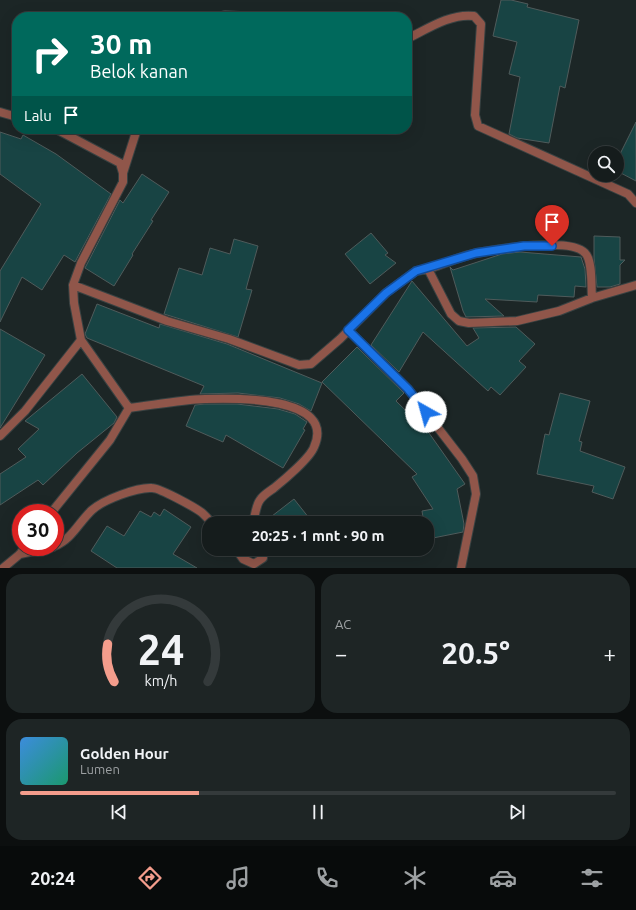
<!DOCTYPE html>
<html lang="id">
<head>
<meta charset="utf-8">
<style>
	:root { --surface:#151c1c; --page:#1e2525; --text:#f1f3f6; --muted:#9da1a3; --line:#343a3b; --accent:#f49d8c }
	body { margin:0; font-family:Ubuntu,sans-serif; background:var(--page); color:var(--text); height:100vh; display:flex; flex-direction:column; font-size:15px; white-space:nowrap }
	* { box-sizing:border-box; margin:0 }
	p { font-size:13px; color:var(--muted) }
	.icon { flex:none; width:22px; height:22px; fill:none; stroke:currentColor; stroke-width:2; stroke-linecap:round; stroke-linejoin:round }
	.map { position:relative; height:568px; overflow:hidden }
	.drawer { display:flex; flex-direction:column; gap:6px; padding:6px; background:#0c0f0f; flex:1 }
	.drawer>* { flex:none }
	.hud { position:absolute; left:12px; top:12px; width:400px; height:122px; border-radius:16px; box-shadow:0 4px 16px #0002,0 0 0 1px var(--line); background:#00695c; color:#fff; overflow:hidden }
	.tools { position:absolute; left:588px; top:146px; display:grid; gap:8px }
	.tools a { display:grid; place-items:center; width:36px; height:36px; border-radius:50%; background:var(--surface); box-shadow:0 4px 16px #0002,0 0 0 1px var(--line); font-size:20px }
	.speed { position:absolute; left:12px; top:504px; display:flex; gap:8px; font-size:20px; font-weight:700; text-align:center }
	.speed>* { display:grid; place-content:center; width:52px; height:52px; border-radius:50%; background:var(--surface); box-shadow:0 4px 16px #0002,0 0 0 1px var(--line); line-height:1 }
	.speed .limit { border:6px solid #d22; background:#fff; color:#111 }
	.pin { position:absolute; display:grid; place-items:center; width:34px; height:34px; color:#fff; margin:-41px -17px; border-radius:50% 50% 50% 0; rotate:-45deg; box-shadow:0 0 4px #0007 }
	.pin .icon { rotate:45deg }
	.me { position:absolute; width:44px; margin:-22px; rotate:322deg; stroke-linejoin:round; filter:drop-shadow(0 0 3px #0008) }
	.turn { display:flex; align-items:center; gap:14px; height:84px; padding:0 12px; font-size:18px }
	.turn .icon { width:52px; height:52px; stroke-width:2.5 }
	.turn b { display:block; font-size:28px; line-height:34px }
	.then { display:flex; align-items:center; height:38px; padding:0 12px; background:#0003; gap:8px; font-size:15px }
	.big { font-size:30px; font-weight:700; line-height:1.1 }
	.drawer .tile { flex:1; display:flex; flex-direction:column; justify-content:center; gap:6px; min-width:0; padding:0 14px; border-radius:16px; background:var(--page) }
	.drawer .dial { align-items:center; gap:0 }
	.dial svg { height:104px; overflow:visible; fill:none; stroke:var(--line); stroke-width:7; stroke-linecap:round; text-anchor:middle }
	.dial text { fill:var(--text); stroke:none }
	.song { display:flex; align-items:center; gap:12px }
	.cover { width:48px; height:48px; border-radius:6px; background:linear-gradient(135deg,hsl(210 70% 55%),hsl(160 70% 35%)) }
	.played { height:4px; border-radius:2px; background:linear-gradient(90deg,var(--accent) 30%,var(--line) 30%) }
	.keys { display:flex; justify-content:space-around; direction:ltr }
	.heat { display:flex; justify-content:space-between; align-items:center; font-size:22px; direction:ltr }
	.drawer .tiles { flex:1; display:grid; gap:6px; grid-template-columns:1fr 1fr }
	.tile:last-child { grid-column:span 2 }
	.trip { position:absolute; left:202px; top:516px; width:232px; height:40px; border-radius:16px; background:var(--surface); box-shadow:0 4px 16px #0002,0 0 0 1px var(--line); font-weight:700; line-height:40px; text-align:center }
	.tab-bar { display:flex; height:64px; justify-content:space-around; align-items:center; background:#080b0b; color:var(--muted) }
	.tab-bar .icon { width:28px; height:28px }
	.tab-bar .active { color:var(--accent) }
	.tab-bar b { font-size:18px; color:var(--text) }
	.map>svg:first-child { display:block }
</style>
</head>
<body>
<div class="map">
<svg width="636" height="568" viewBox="0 0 636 568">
	<rect width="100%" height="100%" fill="#1c2626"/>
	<!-- building -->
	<path fill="#184444" stroke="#4f5b5b" d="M501 0H511L528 4 527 7 579 20 565 88 560 86 549 143 517 138 509 134 520 77 509 74 517 42 493 36Z
		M636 122V181L617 171V160Z
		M0 132 21 139 23 135 56 154 111 194 75 262 64 255 42 290 22 277 0 322V271L41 204 0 174Z
		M142 174 169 192 151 220 153 221 132 254 133 255 114 286 85 268 120 200 123 203Z
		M371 233 388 253 385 255 396 263 370 284 345 254Z
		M594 236 620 237V260H625L620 265V284L610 287H597L594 258Z
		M234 239 258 246 246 289 252 290 238 337 164 314 179 268 202 275 210 248 230 254Z
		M520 252 581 257 585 269 586 287 575 286 574 297 538 295 537 302 485 299 504 316 466 317 463 311 450 267 453 270 502 254Z
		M412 281 467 346 479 338 473 328 516 327 535 344 519 361 526 367 500 395 491 387 488 391 423 332 399 372 371 345Z
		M97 304 159 328 160 324 227 344 322 383 311 411 299 404 280 398 238 393 200 394 204 386 87 338 85 334Z
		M0 329 45 355 0 428Z
		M357 347 404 393 396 401 429 433 465 484 457 489 464 524 463 532 428 539 427 523H424L422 511 433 509 412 477 417 474 322 382Z
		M82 374 117 417 114 423 77 453 43 485 38 480 0 505V474L26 457 18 449 39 429 25 421Z
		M560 393 590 401 579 441 582 442 580 451 625 467 613 499 592 492 594 486 537 474 545 434 549 435Z
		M205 404H237L278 409 295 414 307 422 303 429 305 430 283 468 226 435 223 442 186 426 195 405Z
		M294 499 313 523H263Z
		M164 509 191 527 173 554 197 568H117L91 551 107 526 124 536 140 511 151 517 154 512 160 516Z"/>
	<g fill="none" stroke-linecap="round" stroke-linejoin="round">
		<defs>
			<path id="minor" d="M219 17 225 15 255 17
				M407 39C427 29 451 13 474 16L481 24 475 115 478 126 628 194 636 203
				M0 112 17 117
				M123 173 137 129
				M428 269C444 264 461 256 477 253 498 249 571 237 585 253 593 261 591 287 592 298
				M73 285 167 321 229 339 299 365 311 364 340 339 386 293 416 271 428 269 451 314 459 321 469 323 517 321 559 311 592 298 636 285
				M348 330 408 389 462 459 473 476 476 494 461 568
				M129 408C154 405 180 400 205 399 234 398 337 396 314 447 310 458 284 480 274 488 270 491 263 495 260 500 256 505 255 516 253 523
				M0 436 25 411 81 340
				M51 513 110 440 129 408 81 340 74 303 73 285 81 263 123 182V173L120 163 56 129
				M55 546C72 539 79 522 92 510 103 500 137 487 152 488 160 488 194 507 201 512 205 515 208 519 212 523
				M236 549 243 559 254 564 263 558 262 549
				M20 554 53 547
				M3 568 20 554 25 547"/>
		</defs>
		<!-- minor casing -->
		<use href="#minor" stroke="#394242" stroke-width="10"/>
		<!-- minor -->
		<use href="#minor" stroke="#90564a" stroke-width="8"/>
	</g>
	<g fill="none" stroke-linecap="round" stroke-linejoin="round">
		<defs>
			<path id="route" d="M426 412 408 389 348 330 386 293 416 271 476 253 524 246H552"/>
		</defs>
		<!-- route casing -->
		<use href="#route" stroke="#114b97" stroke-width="10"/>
		<!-- route -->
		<use href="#route" stroke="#1a73e8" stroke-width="7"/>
	</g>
</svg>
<div class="tools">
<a><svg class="icon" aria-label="search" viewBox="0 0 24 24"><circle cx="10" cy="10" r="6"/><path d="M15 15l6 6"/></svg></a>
</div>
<div class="speed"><div class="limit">30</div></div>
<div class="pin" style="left:552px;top:246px;background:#d93025"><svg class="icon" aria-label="arrive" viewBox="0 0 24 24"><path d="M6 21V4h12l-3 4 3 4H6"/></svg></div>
<svg class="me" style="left:426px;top:412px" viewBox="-20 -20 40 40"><circle r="19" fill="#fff"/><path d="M0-13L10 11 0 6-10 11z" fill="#1a73e8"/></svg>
<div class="trip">20:25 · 1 mnt · 90 m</div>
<div class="hud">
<div class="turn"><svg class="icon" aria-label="right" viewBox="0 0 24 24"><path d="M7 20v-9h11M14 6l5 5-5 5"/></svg><div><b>30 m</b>Belok kanan</div></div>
<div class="then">Lalu<svg class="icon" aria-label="arrive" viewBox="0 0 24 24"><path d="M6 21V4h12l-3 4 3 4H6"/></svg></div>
</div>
</div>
<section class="drawer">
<div class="tiles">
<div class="tile dial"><svg viewBox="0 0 100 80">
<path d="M14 69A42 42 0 1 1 86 69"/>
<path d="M14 69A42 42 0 0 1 9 40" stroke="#f49d8c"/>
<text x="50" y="56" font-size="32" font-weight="700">24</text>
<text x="50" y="72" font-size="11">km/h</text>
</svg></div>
<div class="tile"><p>AC</p>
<div class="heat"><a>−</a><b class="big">20.5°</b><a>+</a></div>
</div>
<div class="tile">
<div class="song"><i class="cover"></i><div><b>Golden Hour</b><p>Lumen</p></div></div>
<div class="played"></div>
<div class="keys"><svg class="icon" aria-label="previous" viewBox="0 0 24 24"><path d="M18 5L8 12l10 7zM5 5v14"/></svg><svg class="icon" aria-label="pause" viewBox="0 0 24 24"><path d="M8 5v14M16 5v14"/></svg><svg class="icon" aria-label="next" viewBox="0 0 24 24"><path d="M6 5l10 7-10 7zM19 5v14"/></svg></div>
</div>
</div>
</section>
<nav class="tab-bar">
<b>20:24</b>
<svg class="icon active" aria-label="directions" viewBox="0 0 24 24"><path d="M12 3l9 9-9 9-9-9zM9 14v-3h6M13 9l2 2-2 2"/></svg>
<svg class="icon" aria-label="music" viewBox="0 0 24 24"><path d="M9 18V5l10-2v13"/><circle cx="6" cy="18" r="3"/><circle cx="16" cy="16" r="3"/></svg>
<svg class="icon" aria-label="phone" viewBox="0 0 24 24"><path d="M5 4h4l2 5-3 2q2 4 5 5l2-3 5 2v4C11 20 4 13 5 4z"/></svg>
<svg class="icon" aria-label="climate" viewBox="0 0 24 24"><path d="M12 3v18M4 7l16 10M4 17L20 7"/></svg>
<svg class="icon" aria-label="car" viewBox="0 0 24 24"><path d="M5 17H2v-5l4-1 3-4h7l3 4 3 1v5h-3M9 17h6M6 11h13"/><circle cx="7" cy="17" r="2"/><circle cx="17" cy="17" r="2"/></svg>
<svg class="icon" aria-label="filters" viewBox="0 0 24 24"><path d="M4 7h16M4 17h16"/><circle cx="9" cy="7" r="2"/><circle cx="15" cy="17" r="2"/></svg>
</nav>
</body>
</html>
